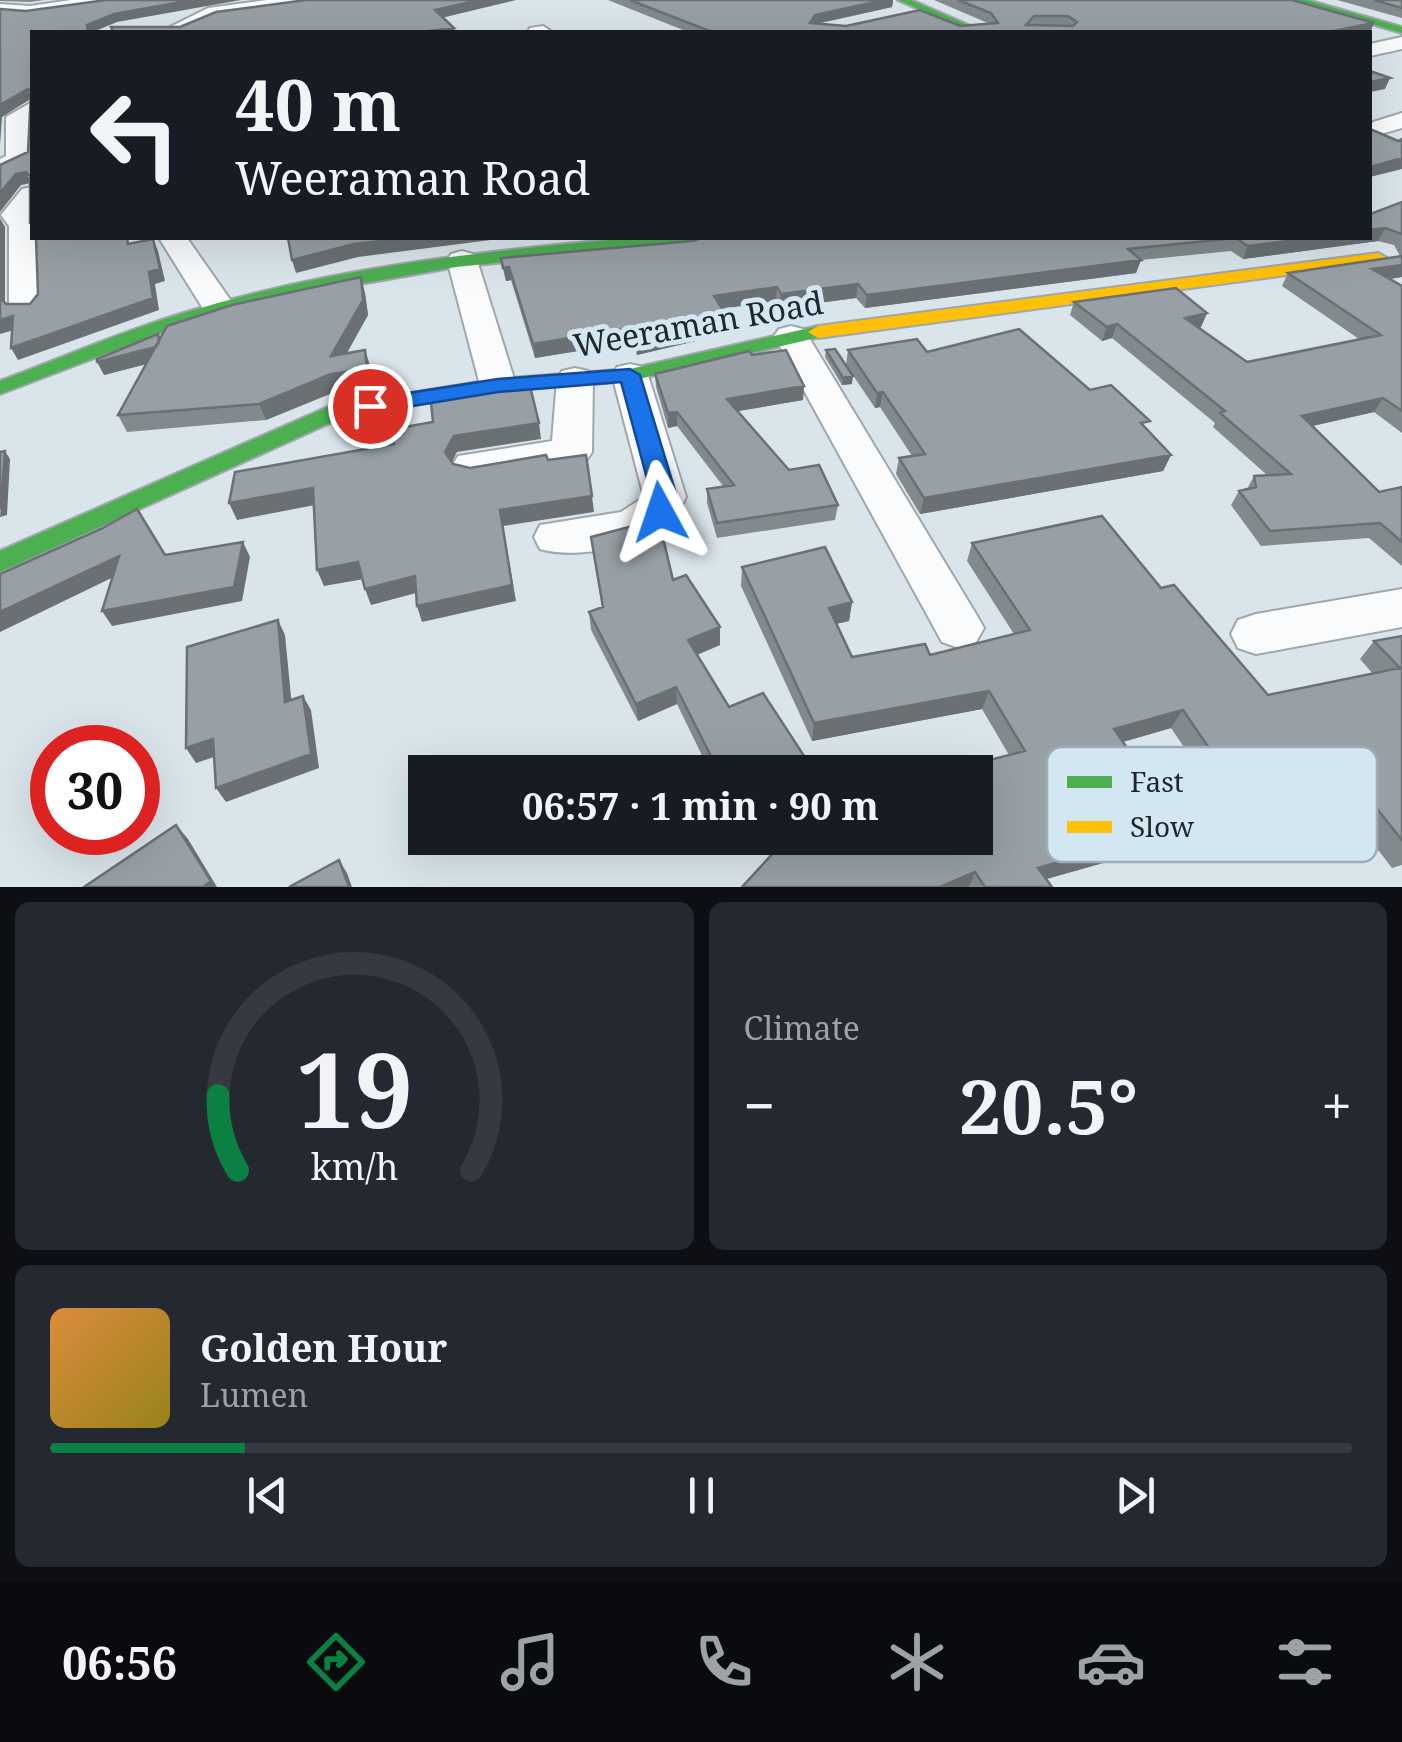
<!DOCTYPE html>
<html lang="en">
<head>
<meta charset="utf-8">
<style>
	:root { --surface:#171b24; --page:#242831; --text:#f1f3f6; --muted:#9ea1a6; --line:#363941; --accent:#0b8043 }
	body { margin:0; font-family:"Noto Serif",serif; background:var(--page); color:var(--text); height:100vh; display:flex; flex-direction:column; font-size:38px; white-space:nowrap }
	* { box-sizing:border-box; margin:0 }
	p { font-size:32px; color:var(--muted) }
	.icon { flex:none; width:55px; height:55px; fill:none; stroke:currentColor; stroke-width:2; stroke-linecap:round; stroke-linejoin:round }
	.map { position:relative; height:887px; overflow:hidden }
	.sheet { display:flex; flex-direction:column; gap:15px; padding:15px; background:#0d0f14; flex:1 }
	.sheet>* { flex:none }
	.top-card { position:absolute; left:30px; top:30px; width:1342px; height:210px; border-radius:0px; box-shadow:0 10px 40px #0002; background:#171b24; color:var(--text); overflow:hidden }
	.speed { position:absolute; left:30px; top:725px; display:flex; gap:20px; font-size:50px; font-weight:700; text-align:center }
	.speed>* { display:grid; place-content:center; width:130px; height:130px; border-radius:50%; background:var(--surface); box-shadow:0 10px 40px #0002; line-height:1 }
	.speed .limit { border:15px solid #d22; background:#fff; color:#111 }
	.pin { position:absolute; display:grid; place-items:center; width:85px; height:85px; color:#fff; margin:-42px; border:5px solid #fff; border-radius:50%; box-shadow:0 2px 10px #0007 }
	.me { position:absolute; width:110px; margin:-55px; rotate:355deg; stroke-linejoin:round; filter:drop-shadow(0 0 8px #0008) }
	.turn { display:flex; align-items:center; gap:35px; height:210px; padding:0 40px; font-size:45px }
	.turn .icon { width:130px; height:130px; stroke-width:2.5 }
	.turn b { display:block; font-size:70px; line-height:85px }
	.big { font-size:75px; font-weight:700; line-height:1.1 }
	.sheet .widget { flex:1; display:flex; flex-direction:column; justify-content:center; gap:15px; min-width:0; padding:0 35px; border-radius:15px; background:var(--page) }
	.sheet .dial { align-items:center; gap:0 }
	.dial svg { height:260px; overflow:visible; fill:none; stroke:var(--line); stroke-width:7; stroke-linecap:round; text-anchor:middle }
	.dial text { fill:var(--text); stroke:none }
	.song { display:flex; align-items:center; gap:30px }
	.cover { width:120px; height:120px; border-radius:15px; background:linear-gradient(135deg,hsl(30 70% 55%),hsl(50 70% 35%)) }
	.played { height:10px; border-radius:5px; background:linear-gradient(90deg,var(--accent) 15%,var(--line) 15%) }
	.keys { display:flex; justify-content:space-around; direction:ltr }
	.heat { display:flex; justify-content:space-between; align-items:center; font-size:55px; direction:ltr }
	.sheet .tiles { flex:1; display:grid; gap:15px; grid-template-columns:1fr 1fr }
	.widget:last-child { grid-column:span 2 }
	.trip { position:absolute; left:408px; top:755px; width:585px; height:100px; border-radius:0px; background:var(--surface); box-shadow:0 10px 40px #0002; font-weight:700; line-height:100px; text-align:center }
	.tab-bar { display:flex; height:160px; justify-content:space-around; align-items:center; background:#090b0e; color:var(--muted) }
	.tab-bar .icon { width:70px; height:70px }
	.tab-bar .selected { color:var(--accent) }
	.tab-bar b { font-size:45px; color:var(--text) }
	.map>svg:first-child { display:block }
</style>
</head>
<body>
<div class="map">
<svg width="1402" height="887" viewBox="0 0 1402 887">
	<rect width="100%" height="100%" fill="#dae5eb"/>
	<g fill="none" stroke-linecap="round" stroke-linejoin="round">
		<defs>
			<path id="street" d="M71 0H117L108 5 30 16 0 14V4L30 6Z
				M267 0H317L308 5 218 17 183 32H160L208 8Z
				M543 26 552 32H528L530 28Z
				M1402 37V49L1370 56V44Z
				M32 102V159L0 178V159L6 156V117Z
				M1402 113V128L1381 134 1370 128 1373 122Z
				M32 187V238H38L41 306 37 313H13L9 306V226L1 215 22 189Z
				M159 238H187L236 308 231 315H207Z
				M462 251 473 254 477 260 516 385 511 393 498 396 485 393 480 385 447 260 451 254Z
				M791 326 803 329 808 336 976 614 984 628 976 642 959 648 942 642 774 336 779 329Z
				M630 364 643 367 648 375 686 497C680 509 675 521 663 529 634 548 573 559 540 549L534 537 540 525 621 512 644 497 612 375 617 367Z
				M575 368 588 371 593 379 592 452 586 461 473 480 458 476 452 466 458 456 552 441 557 379 562 371Z
				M1402 589V627L1256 654 1238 648 1231 634 1238 620 1256 614Z"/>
			<path id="fast" d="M898 0H911L984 32H971Z
				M1291 0H1307L1402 27V33Z
				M632 238H699L691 243 456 267 281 298 173 328 0 394V381C62 358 123 331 187 312 330 268 482 251 632 238Z
				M818 326 828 332 825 336 630 381 498 391 343 417 0 572V551L330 406 498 379 630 369Z"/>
			<path id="slow" d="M1378 253 1387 258 1384 262 818 338 808 332 818 326Z"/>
		</defs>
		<!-- street casing -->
		<use href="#street" stroke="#9fa7ac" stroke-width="4"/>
		<!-- fast casing -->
		<use href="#fast" stroke="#9fa7ac" stroke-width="4"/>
		<!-- slow casing -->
		<use href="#slow" stroke="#9fa7ac" stroke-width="4"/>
		<!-- street -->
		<use href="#street" fill="#f9fbfc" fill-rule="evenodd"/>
		<!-- fast -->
		<use href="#fast" fill="#4caf50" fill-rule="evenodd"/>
		<!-- slow -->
		<use href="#slow" fill="#ffc107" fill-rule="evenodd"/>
	</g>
	<!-- wall -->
	<path fill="#838a8e" d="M0 0H45L30 2 0 1Z
		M608 0H893L892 7 817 24 846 26H960L990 24 934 0H1292L1370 33 688 32Z
		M1337 0H1402V18Z
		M1402 202V277L1389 279 1402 286V433L1374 412 1313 426 1379 492 1402 487V566L1369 538 1261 546 1231 505 1239 491 1247 489 1254 476 1267 475 1213 427 1215 423 1112 338 1102 341 1070 315 1074 302 1207 313 1201 327H1198L1247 362 1359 339 1282 286 1288 273 1401 258 1394 245 1378 241 1243 259 1231 251 1141 260 1136 273 865 308 856 298 780 308 776 301 722 308 729 333 637 355 633 342 535 358 511 280 506 281 501 258 692 241 1370 238Z
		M365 293 368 315 347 353 365 350 370 366 372 385 337 391 266 420 127 432 118 415 147 364 104 375 160 339Z
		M826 350 852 384 842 385 825 357Z
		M848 350 927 352 1090 390 1146 428 1171 455 1163 471 920 514 896 474 899 458 912 456 880 407 875 408 846 365Z
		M752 355 804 386 803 400 738 411 789 470 838 505 835 520 717 538 707 503V489L723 486 677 426 668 428 656 387 655 374Z
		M591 537 673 580 720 645 697 655 729 707 806 759 804 772H710L677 704 638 721 591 630 589 612 602 607Z
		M972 543 1161 588 1268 695 1373 674 1360 659 1374 641 1402 636V865L1392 868 1352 816 1247 840 1171 728 1123 742 1142 804 1103 815 1110 861 1046 879 1052 887H742L1009 755 982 709 812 741 741 586 742 567 852 602 849 621 836 624 852 657 930 655 1014 634 967 561Z"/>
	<!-- shaded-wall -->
	<path fill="#6a7074" d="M193 0H241L117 22 93 32H88L87 25 114 14Z
		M480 0H516L437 19 435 10Z
		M884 0H893L892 7 814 24 810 23 815 15Z
		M1374 23 1370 33 1328 32Z
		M454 28 455 32H420Z
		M1390 78 1385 89 1370 92V82Z
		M28 89 32 98 2 117 0 145V105Z
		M1402 158V169L1370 177V167Z
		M26 172 31 183 21 185 0 212V193L16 174Z
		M0 218 5 227V306L0 297Z
		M1385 228 1378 241 1243 259 1248 246 1314 238H1370V230Z
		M407 238H506L358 257 296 273 292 260 354 244Z
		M153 239 158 251 165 281 155 284 159 310 18 360 11 348 149 272Z
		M1141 260 1136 273 865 308 867 295Z
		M1402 265V277L1364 283 1372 269Z
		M509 267 511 280 506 281 503 268Z
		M361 277 365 293 368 315 336 372 331 356Z
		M858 284 856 298 780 308 781 294Z
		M777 287 776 301 714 310V296Z
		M1207 313 1201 327 1179 332 1185 318Z
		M13 316 21 328 0 334V320Z
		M729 319V333L637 355 636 341Z
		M1117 324 1112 338 1102 341 1107 327Z
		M632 328 633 342 535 358 533 344Z
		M158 334 164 346 165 359 104 375 97 362Z
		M365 350 370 366 372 385 337 391 266 420 259 404Z
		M853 376 852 384 842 385 843 378Z
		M804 386 803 400 727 413V399Z
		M883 392 880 407 875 408 877 393Z
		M1383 398 1374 412 1294 430 1302 416Z
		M677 412V426L668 428V413Z
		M539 423 541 439 457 452 449 468 445 452 454 436Z
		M5 451 10 459 7 515 0 517Z
		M1171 455 1163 471 920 514 924 498Z
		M313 488 320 504 237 520 229 503Z
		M592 496 594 512 503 526 516 601 422 622 417 606 500 510Z
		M243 542 250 557 242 601 112 626 102 611Z
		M119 556 128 570 0 632V612Z
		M358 562 364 579 324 586 317 570Z
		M415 576 420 592 371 605 365 589Z
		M852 602 849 621 826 626 829 608Z
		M278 620 285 635 293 717 285 702Z
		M720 627V645L689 658 688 640Z
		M676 687 677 704 638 721 636 704Z
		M989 691 982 709 812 741 814 723Z
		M303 696 311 710 319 768 226 802 216 788Z
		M1183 710 1171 728 1105 747 1114 729Z
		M213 739 223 754 196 763 186 748Z
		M806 759 804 772H775Z
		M1154 787 1142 804 1085 820 1095 803Z
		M1369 799 1352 816 1247 840 1261 824Z
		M176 825 188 839 217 887H203Z
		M1121 844 1110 861 1029 884 1038 868Z
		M339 860 347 873 352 887H349Z
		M975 872 969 887H940Z"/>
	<!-- building -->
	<path fill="#98a0a5" stroke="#6a7074" stroke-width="2.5" fill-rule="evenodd" d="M106 0H193L114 14 87 25 88 32H32V224L30 223V176L26 172 16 174 0 193V165L28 152 31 92 28 89 0 105V9L26 11Z
		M306 0H480L435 10 454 28 420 32H113L111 27H180L216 12Z
		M630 0H884L815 15 810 23 846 26 920 10 960 26 998 23 991 13 958 0H1292L1374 23 1328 32H712ZM1034 16H1068L1077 22 1073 26 1026 25Z
		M1374 0H1402V8Z
		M1370 71 1390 78 1370 82Z
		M1370 129 1398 141 1402 139V158L1370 167Z
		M1402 202V234L1385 228 1370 230V214Z
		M36 238H127L128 244 153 239 160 269 149 272 153 298 11 348 13 316 0 320V297L6 304H30L38 294Z
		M288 238H407L354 244 292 260Z
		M703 238H1314L1248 246 1236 238 1128 249 1141 260 867 295 858 284 781 294 777 287 714 296 729 319 636 341 632 328 533 344 509 267 503 268 501 258 692 241Z
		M1402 256V265L1372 269 1402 286V411L1383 398 1302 416 1379 492 1402 487V542L1380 523 1270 531 1239 491 1256 487 1254 476 1291 474 1220 413 1225 411 1117 324 1107 327 1074 302 1176 288 1207 313 1185 318 1247 362 1381 335 1288 273Z
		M361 277 363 300 331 356 365 350 367 369 331 374 259 404 118 415 167 326 232 305Z
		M1019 329 1090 390 1111 385 1150 421 1141 423 1171 455 924 498 899 458 925 454 883 392 877 393 848 350 917 339 927 352Z
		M158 334 159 342 156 347 97 362V359Z
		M835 349 853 376 843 378 826 350Z
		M786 350 804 386 727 399 789 470 819 465 838 505 717 523 707 489 734 485 677 412 668 413 655 374 749 351 752 355Z
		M530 386 539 423 454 436 445 452 453 464 470 468 546 455 548 460 586 455 592 496 500 510 512 585 417 606 415 576 365 589 358 562 317 570 313 488 229 503 235 472 394 444 393 429 433 422 431 402Z
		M5 451 1 507 0 508V452Z
		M137 509 165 555 243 542 234 587 102 611 119 556 0 612V574L101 529Z
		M1102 516 1161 588 1174 585 1268 695 1400 668 1374 641 1402 636V840L1369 799 1261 824 1183 710 1114 729 1154 787 1095 803 1121 844 1038 868 1052 887H985L975 872 940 887H742L787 838H975V772H954L970 765 1025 751 989 691 814 723 742 567 825 547 852 602 829 608 852 657 925 644 930 655 1030 630 972 543Z
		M652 521 663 538 673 580 686 575 720 627 688 640 729 707 763 693 806 759 775 772H719L676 687 636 704 589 612 603 607 591 537Z
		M278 620 285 702 303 696 311 754 216 788 213 739 186 748 187 647Z
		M176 825 211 881 203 887H84Z
		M339 860 349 887H289Z"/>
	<!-- route -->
	<path fill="#1a73e8" stroke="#114b97" stroke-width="2.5" d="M630 369 640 375 677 497 668 518 660 521 647 512 652 497 621 382 498 392 370 413 359 406 370 399 498 379Z"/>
	<g text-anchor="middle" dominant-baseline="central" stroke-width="10" stroke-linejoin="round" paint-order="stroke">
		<!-- street labels -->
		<g font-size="32" fill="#20272b" stroke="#d3e7f2">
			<text transform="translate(698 323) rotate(-10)">Weeraman Road</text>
		</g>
	</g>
	<!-- legend -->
	<rect x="1047" y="747" width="330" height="115" rx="15" fill="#d3e7f2" stroke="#9dadb6" stroke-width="2.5"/>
	<rect x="1067" y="776" width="45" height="12" fill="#4caf50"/>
	<rect x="1067" y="821" width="45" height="12" fill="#ffc107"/>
	<g font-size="28" fill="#20272b">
		<text x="1130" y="792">Fast</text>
		<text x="1130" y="837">Slow</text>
	</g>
</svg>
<div class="speed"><div class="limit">30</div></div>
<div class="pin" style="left:370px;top:406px;background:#d93025"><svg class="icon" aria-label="arrive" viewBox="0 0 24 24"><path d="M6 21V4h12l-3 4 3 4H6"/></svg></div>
<svg class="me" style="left:660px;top:512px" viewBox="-20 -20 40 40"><path d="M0-17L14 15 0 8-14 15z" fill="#1a73e8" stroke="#fff" stroke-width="4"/></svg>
<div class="trip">06:57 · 1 min · 90 m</div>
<div class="top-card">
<div class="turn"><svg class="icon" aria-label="left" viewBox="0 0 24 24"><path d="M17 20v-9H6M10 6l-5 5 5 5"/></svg><div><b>40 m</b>Weeraman Road</div></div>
</div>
</div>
<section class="sheet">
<div class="tiles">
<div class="widget dial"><svg viewBox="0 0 100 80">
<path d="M14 69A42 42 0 1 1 86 69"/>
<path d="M14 69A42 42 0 0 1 8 46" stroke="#0b8043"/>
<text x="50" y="56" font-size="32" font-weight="700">19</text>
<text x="50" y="72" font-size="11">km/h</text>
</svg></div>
<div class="widget"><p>Climate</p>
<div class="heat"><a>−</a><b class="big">20.5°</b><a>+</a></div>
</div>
<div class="widget">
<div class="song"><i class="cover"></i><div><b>Golden Hour</b><p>Lumen</p></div></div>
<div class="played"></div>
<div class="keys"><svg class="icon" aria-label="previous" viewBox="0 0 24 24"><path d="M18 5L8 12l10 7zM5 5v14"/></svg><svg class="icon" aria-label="pause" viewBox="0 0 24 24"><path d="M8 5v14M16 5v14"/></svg><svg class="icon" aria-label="next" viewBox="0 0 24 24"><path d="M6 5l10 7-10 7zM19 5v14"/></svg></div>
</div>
</div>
</section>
<nav class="tab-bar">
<b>06:56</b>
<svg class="icon selected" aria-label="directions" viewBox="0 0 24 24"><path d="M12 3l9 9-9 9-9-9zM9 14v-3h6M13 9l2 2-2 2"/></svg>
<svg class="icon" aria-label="music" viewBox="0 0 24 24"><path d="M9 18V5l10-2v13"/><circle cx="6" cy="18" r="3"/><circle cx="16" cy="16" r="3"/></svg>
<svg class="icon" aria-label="phone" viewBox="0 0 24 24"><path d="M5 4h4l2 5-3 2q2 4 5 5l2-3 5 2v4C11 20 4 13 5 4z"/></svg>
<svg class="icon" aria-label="climate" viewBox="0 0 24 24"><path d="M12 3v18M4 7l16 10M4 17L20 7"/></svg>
<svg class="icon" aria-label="car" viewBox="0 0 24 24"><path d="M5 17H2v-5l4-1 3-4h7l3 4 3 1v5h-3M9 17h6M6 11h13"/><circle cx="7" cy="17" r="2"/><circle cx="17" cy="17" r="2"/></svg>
<svg class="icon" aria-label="filters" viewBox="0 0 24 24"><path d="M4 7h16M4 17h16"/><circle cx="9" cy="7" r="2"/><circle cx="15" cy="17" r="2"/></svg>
</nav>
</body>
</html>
